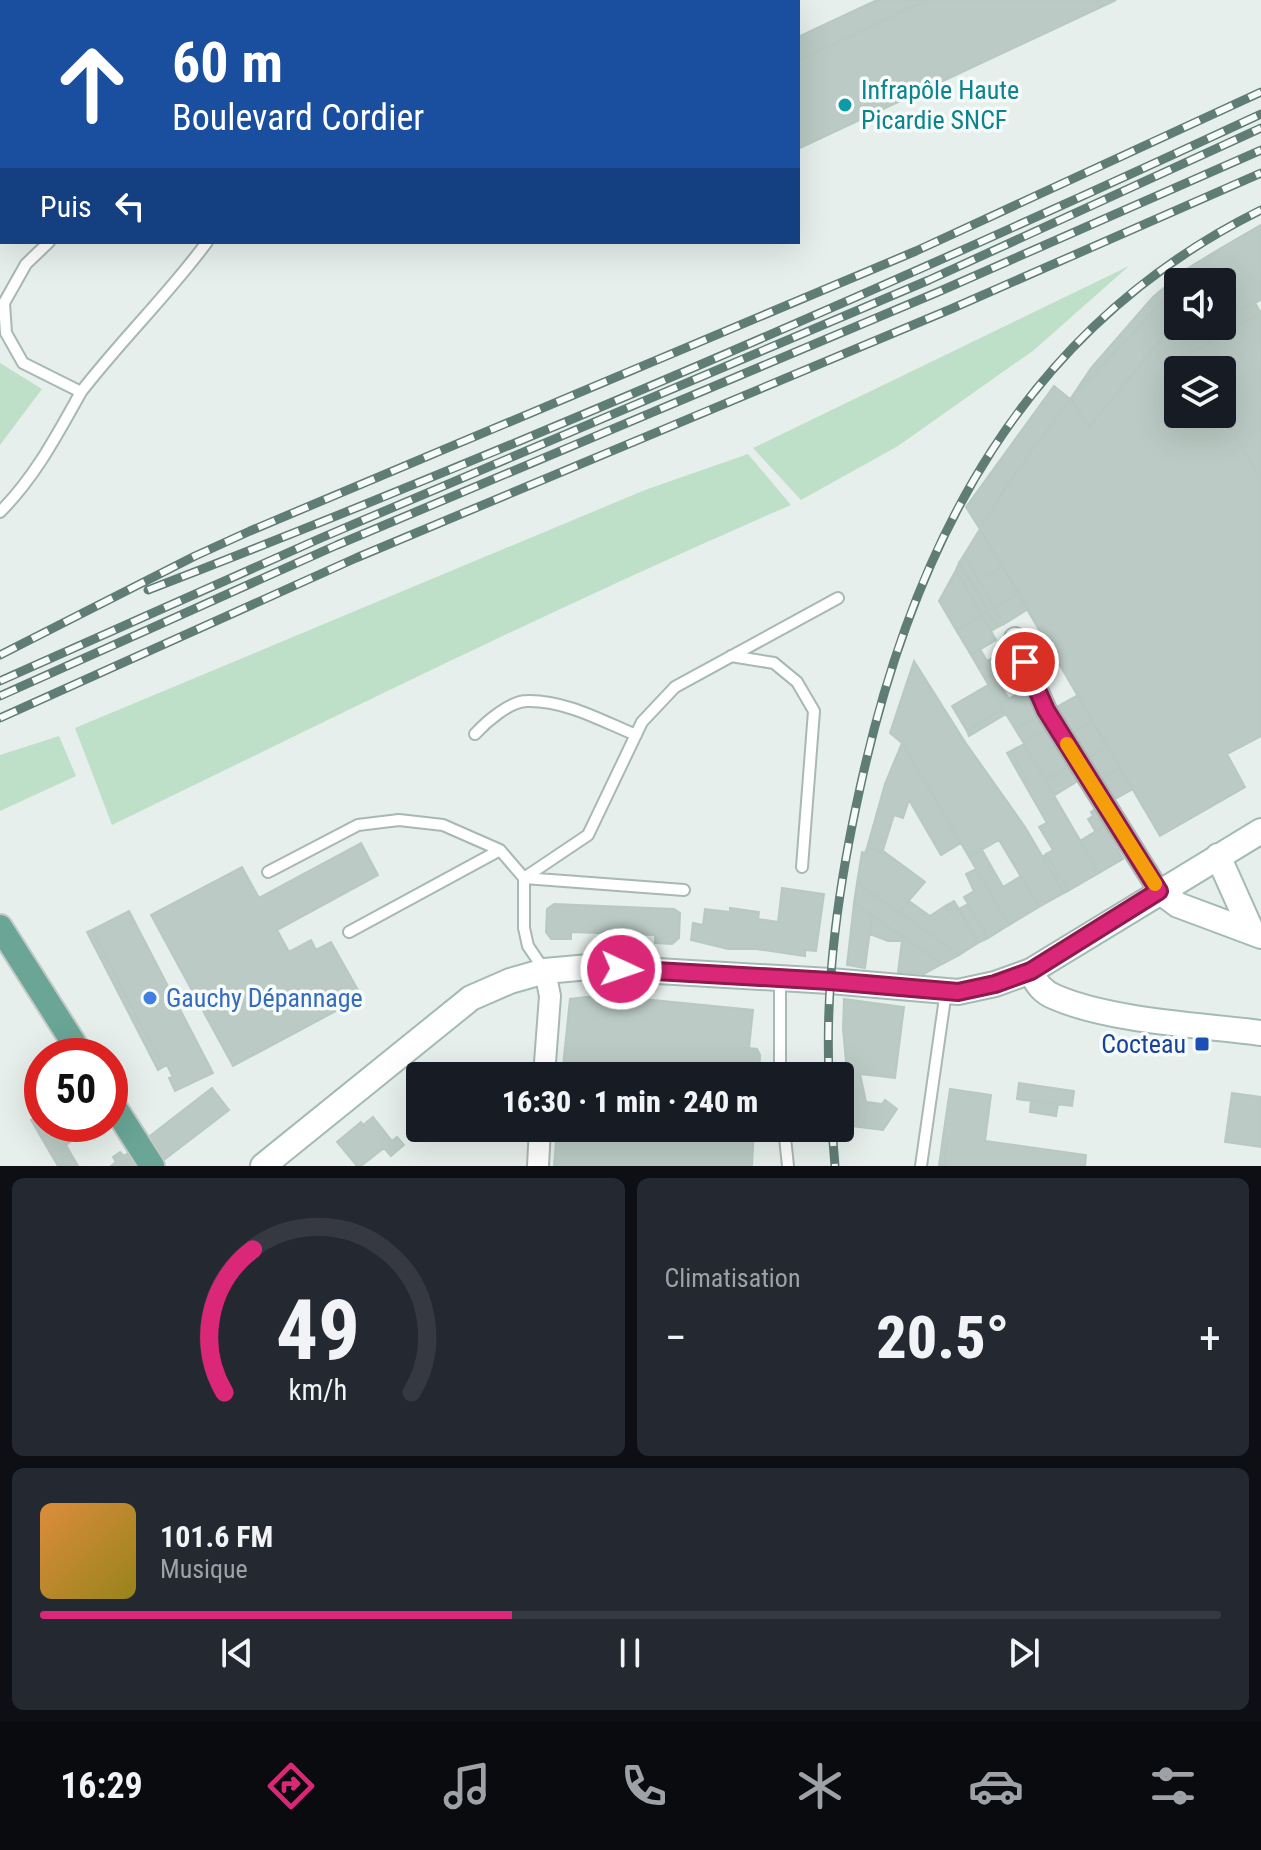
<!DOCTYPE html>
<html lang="fr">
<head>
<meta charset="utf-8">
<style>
	:root { --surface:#171b24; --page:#242831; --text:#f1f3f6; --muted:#9ea1a6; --line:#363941; --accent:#db2777 }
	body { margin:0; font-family:"Roboto Condensed",sans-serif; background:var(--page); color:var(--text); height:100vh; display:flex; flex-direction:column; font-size:30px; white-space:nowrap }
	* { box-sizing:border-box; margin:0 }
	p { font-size:26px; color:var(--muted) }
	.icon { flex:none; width:44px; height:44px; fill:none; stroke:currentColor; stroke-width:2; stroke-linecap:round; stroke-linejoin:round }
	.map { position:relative; height:1166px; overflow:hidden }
	.panel { display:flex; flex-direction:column; gap:12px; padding:12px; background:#0d0f14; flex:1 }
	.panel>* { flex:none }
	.guide { position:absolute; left:0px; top:0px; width:800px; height:244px; box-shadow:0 8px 32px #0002; background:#1a4fa0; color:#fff; overflow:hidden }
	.controls { position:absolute; left:1164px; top:268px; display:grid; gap:16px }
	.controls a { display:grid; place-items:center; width:72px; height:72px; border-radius:8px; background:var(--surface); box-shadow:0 8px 32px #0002; font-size:40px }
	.speed { position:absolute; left:24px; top:1038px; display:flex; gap:16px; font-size:40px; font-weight:700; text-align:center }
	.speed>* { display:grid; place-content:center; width:104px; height:104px; border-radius:50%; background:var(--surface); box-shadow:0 8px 32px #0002; line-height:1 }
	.speed .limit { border:12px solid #d22; background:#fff; color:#111 }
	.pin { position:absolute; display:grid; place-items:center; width:68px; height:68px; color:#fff; margin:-34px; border:4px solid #fff; border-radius:50%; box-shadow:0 2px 8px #0007 }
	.me { position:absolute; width:88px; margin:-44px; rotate:93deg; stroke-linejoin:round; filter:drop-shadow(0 0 6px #0008) }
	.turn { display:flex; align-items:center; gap:28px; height:168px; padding:0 40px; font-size:36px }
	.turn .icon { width:104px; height:104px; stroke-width:2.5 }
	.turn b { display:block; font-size:56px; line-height:68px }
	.then { display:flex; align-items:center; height:76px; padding:0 40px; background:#0003; gap:16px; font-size:30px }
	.big { font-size:60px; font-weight:800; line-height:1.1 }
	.panel .tile { flex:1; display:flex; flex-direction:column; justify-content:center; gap:12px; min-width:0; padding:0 28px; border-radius:12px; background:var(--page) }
	.panel .dial { align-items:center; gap:0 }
	.dial svg { height:208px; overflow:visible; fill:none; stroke:var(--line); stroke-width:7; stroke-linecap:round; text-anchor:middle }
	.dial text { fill:var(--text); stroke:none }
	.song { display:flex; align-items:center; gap:24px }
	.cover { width:96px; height:96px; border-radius:12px; background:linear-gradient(135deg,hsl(30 70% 55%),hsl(50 70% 35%)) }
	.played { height:8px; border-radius:4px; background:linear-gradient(90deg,var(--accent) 40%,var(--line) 40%) }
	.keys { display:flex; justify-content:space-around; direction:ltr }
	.heat { display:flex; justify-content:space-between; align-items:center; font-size:44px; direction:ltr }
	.panel .tiles { flex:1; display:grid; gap:12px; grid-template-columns:1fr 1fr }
	.tile:last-child { grid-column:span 2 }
	.trip { position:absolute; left:406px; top:1062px; width:448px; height:80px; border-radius:8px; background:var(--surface); box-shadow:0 8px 32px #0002; font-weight:800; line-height:80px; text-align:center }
	.dock { display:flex; height:128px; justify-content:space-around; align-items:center; background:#090b0e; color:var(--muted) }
	.dock .icon { width:56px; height:56px }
	.dock .selected { color:var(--accent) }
	.dock b { font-size:36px; color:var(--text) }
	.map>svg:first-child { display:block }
</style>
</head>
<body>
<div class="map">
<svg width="1261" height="1166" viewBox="0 0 1261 1166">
	<rect width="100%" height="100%" fill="#e6efeb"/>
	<!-- green -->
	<path fill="#bfe0c8" d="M1129 266 1034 350 898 446 801 500 753 448Z
		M0 363 42 389 0 445Z
		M748 454 791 505C561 604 337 716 112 825L75 728 645 490Z
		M59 736 76 776 0 811V755Z"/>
	<!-- building -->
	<path fill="#bbcac4" stroke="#b8c9c2" stroke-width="2" d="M877 0H927L798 61V37Z
		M927 0H1116L798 149V61Z
		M1261 225V300L1222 319V282H1182L1221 248Z
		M1221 248 1182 282H1178V286L1071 398 1091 368 1153 297 1185 270Z
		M1178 286V326H1206L1180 340 1172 326 1089 427 1071 398Z
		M1255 303 1261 313 1188 355 1197 370H1178V414L1222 413 1261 480V736L1227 754 1245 787 1160 836 980 529 1011 479 1071 398 1089 427 1172 326 1180 340 1206 326H1222V319Z
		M1261 313V480L1222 413V370H1197L1188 355Z
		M1054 386 1070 399 1011 479 980 529 966 507Z
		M980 529 1003 567 979 581 964 555Z
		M964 555 979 581 973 584 959 563Z
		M959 563 988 611 982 615 956 570Z
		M1003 567 1019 593 994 607 979 581Z
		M956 570 982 615 956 630 939 601Z
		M979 581 994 607 988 611 973 584Z
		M1019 593 1028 609 1004 624 994 607Z
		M994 607 1004 624 998 627 988 611Z
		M988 611 998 627 991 631 982 615Z
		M982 615 996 640 971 655 956 630Z
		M980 649 987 661 1003 653 1010 665 985 679 971 655Z
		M914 661 965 742 1025 827 1064 893 1039 907 999 840 969 857 902 743 890 733Z
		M1010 665 1018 679 1002 688 1009 699 1000 704 985 679Z
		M988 685 1003 709 967 731 952 706Z
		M1024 690 1039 716 1015 729 1000 704Z
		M1078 695 1092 721 1068 735 1053 709Z
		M1003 709 1006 714 969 736 967 731Z
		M1039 716 1047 729 1023 742 1015 729Z
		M1092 721 1108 747 1083 760 1068 735Z
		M1047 729 1069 766 1045 780 1023 742Z
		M902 743 961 843 941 855 909 800 903 818 894 815 882 853 867 848 885 784Z
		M1024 744 1099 873 1068 891 1046 854 1053 850 1039 827 1047 823 1024 783 1028 780 1011 751Z
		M1108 747 1120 768 1096 782 1087 759Z
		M1011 751 1028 780 1024 783 1007 753Z
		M1069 766 1078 781 1055 795 1045 780Z
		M1120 768 1133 789 1108 803 1096 782Z
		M1095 809 1104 826 1096 832 1088 819 1093 816 1091 812Z
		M1104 826 1123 859 1099 873 1080 841Z
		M361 843 378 875 277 930 289 952 311 940 316 950 331 942 362 997 233 1066 151 915 242 867 259 898Z
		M867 848 883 851 925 882 899 912 857 883 862 852 865 853Z
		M982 850 1003 887 1021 876 1039 907 1009 925 969 857Z
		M1046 854 1068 891 1064 893 1043 857Z
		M976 869 1009 925 988 938 964 897 974 891 966 874Z
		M857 883 899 912 959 955 942 964 854 903Z
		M782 888 824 894 816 951 805 950V956L756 949H728L691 940 693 923 703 925 705 909 730 912V908L759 912 758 919 778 922Z
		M909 901 930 916 945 906 951 914 959 909 978 943 959 955 899 912Z
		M954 901 959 909 951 914 945 906Z
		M854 903 872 915 865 968 847 965Z
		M554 904 674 909 680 913 679 938 672 944 655 943V935L571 932V939H551L546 932 547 909Z
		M968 904 988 938 978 943 959 909Z
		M129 911 213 1073 175 1091 169 1078 173 1077 167 1065 163 1067 92 930Z
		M872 915 942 964 924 974 898 972 902 941H888L870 934Z
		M92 930 163 1067 158 1070 87 932Z
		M602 995 753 1010 749 1048 757 1049 760 1055 759 1076H562L570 999Z
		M844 999 904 1007 895 1078 860 1074 866 1102 882 1104 885 1100 897 1109 883 1130 852 1126 843 1029Z
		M1019 1083 1074 1091 1072 1106 1017 1099Z
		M212 1088 229 1110 156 1166H111L116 1162 113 1157 120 1152 124 1156Z
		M950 1089 991 1095 985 1141 1086 1155 1085 1166H944L948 1137H943Z
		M1232 1093 1261 1097V1147L1225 1142Z
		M1031 1100 1058 1104 1056 1116 1030 1112Z
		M42 1114V1124H59L70 1142 66 1145 78 1166H58L31 1120Z
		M373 1117 392 1141 397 1137 404 1145 391 1156 384 1148 361 1166H357L337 1142 361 1122 363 1125Z
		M557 1128H754L752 1166H554Z
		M943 1137H948L944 1166H939Z"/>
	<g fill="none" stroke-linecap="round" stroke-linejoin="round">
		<defs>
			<path id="lane" d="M58 2 59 0
				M208 2 210 0
				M371 2 373 0
				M734 2 738 0
				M81 392C121 340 168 295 207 242
				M0 512C35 477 57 435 81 392L23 363 6 333 4 303 26 264 49 242
				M731 656 774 663 797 682 814 711 802 867
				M475 734C486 722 510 701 527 701 565 700 602 721 636 735
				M268 872 358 825 399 820 443 825 500 850 524 878V928L528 946 545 971
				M684 890 524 878 588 835 642 722 675 687 838 598
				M349 932 500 850
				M780 1076V980
				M784 1128 788 1166
				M921 1166 946 991"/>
			<path id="street" d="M1015 638 1046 710 1159 891
				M544 1076 550 996 545 971
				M538 1166 540 1128"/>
			<path id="secondary" d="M1218 856 1252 932
				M1159 891 1178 905 1261 936
				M1031 971C1036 983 1042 992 1055 997 1110 1021 1200 1025 1261 1033
				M263 1166 471 998 510 981 545 971 589 967 830 981 958 992 995 984 1031 971 1261 831"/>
			<path id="primary" d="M0 927 82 1056
				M110 1100 152 1166"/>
		</defs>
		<!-- lane casing -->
		<use href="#lane" stroke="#a8b8b2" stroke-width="14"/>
		<!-- street casing -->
		<use href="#street" stroke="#a8b8b2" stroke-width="24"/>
		<!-- secondary casing -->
		<use href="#secondary" stroke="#a4bbb3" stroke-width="28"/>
		<!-- primary casing -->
		<use href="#primary" stroke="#c2cac8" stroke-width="28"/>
		<!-- lane -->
		<use href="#lane" stroke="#fff" stroke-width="10"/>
		<!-- street -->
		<use href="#street" stroke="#fff" stroke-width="20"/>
		<!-- secondary -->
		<use href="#secondary" stroke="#fff" stroke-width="24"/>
		<!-- primary -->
		<use href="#primary" stroke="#6aa596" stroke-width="24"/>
		<defs>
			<path id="rail" d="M148 590C524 445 895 284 1261 114
				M0 655 195 556 250 531 916 251 1261 92
				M0 681 321 538 929 280 1261 128
				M0 696 337 545 938 292 1261 150
				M0 718 356 558 951 309 1261 173
				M829 1076C825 979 839 883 860 788 914 540 1025 327 1261 210
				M832 1128 835 1166"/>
		</defs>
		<!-- rail casing -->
		<use href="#rail" stroke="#5f7d75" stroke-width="9"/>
		<!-- rail -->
		<use href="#rail" stroke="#f7fbf9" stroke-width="6" stroke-dasharray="18" stroke-linecap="butt"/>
	</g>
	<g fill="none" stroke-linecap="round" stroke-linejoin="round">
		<defs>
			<path id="route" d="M621 969 830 981 958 992 995 984 1031 971 1159 891 1046 710 1025 662"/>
		</defs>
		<!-- route casing -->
		<use href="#route" stroke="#8e194d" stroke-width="20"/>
		<!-- route -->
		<use href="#route" stroke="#db2777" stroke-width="14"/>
		<!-- slow -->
		<path stroke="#f59e0b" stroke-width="14" d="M1067 744 1155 884"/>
	</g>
	<!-- markers -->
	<circle fill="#0f9aa8" stroke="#f7fbf9" stroke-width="3" cx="845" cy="105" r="8"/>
	<circle fill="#3f7fe0" stroke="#f7fbf9" stroke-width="3" cx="150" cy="998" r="8"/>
	<rect fill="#1a4fb4" stroke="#f7fbf9" stroke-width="3" x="1194" y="1036" width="16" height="16" rx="4"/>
	<g text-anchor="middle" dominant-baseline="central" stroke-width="7" stroke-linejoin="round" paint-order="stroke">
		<!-- culture labels -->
		<g font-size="26" fill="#0d838f" stroke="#f7fbf9" text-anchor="start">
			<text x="861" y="90">Infrapôle Haute<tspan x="861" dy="30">Picardie SNCF</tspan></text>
		</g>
		<!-- shop labels -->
		<g font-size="26" fill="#366cbe" stroke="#f7fbf9" text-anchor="start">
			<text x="166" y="998">Gauchy Dépannage</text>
		</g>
		<!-- transit labels -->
		<g font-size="26" fill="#164399" stroke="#f7fbf9" text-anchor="end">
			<text x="1186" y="1044">Cocteau</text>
		</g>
	</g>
</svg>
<div class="controls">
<a><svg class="icon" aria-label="sound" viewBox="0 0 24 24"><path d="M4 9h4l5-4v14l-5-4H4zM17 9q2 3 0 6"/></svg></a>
<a><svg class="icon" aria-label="layers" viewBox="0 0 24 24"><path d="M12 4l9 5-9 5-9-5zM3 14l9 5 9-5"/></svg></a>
</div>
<div class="speed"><div class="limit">50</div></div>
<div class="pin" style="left:1025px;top:662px;background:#d93025"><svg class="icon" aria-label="arrive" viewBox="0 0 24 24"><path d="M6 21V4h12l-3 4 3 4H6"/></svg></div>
<svg class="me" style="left:621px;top:969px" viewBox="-20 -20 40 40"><circle r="17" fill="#db2777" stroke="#fff" stroke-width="3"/><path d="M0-11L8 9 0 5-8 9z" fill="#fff"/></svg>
<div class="trip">16:30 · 1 min · 240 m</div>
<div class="guide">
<div class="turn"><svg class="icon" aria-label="ahead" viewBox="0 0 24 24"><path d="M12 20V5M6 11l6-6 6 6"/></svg><div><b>60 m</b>Boulevard Cordier</div></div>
<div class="then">Puis<svg class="icon" aria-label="left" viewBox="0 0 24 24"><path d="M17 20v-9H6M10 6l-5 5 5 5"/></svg></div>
</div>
</div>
<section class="panel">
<div class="tiles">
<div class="tile dial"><svg viewBox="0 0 100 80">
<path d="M14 69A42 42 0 1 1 86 69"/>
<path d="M14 69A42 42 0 0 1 25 14" stroke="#db2777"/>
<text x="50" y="56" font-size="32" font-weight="700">49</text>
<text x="50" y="72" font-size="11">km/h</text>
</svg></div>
<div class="tile"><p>Climatisation</p>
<div class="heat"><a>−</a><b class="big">20.5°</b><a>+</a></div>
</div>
<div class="tile">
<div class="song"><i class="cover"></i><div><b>101.6 FM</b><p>Musique</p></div></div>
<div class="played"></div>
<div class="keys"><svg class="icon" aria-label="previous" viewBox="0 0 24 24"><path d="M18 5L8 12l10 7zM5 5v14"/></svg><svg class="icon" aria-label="pause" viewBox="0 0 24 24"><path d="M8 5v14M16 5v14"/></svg><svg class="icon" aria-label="next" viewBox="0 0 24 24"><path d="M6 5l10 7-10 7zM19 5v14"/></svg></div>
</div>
</div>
</section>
<nav class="dock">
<b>16:29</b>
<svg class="icon selected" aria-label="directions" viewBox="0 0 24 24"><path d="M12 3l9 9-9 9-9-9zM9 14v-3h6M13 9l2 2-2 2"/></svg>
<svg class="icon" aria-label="music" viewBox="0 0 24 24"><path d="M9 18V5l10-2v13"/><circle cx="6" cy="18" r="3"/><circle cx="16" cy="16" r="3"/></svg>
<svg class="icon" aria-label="phone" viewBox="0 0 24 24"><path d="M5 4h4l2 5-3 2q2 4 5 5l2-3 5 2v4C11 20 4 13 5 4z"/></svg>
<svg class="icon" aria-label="climate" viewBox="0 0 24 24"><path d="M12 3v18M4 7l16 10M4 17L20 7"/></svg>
<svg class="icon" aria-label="car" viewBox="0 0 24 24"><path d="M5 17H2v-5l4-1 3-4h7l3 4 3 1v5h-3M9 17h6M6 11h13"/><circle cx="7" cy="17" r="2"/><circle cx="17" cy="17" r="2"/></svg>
<svg class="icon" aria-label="filters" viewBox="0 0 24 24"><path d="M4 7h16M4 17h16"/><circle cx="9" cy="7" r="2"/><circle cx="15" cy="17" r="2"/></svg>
</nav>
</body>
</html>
